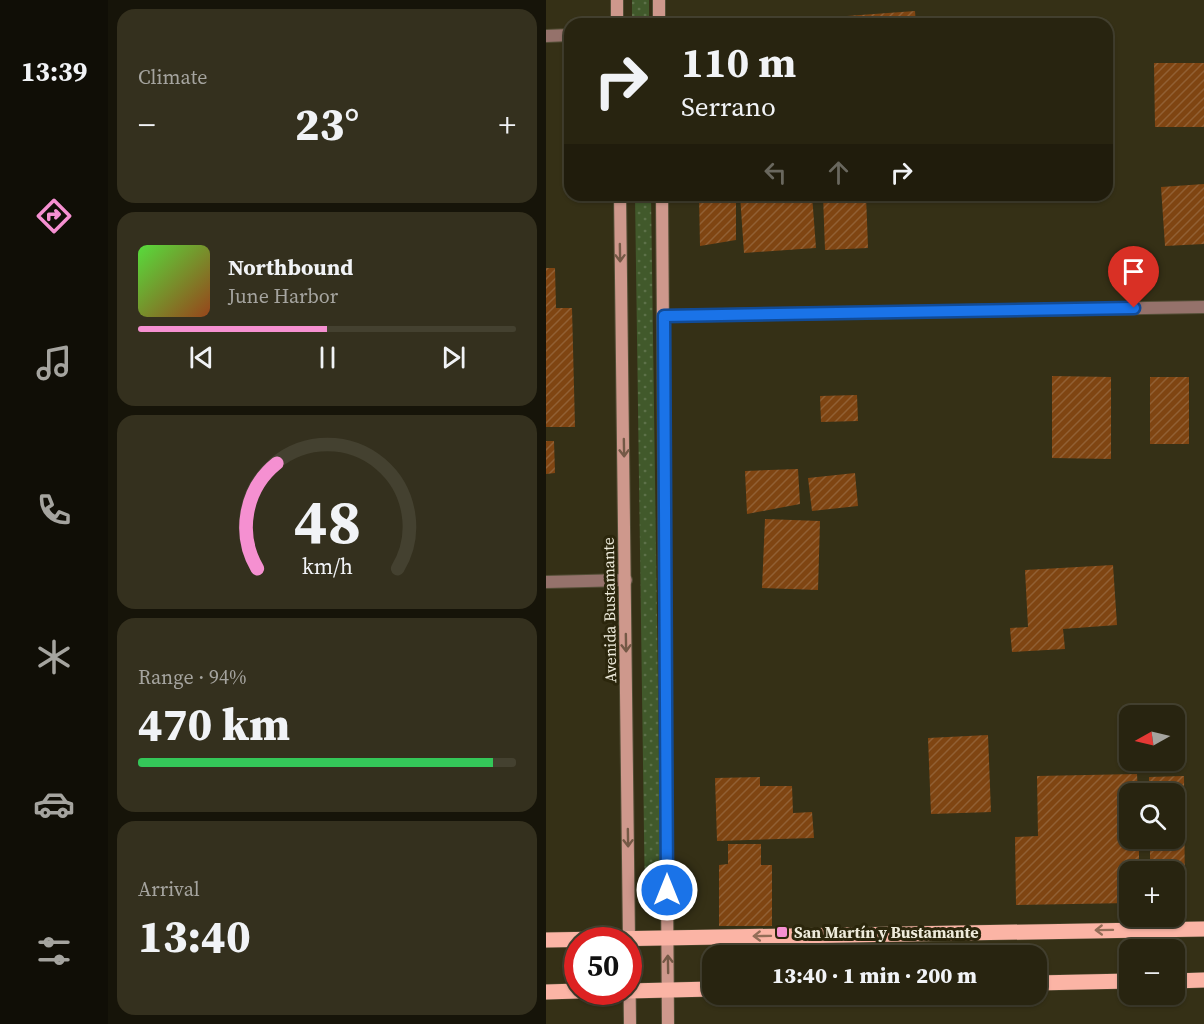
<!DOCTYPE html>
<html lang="en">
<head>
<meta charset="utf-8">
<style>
	:root { --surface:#282410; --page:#34301e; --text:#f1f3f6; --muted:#a5a49f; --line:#444130; --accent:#f590d1 }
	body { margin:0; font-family:"Source Serif 4",serif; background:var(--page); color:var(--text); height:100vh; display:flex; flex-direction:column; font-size:22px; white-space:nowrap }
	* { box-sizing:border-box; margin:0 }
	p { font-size:20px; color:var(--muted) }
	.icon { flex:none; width:33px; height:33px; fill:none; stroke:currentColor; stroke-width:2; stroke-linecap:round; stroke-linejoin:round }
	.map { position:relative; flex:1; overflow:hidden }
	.drawer { display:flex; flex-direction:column; gap:9px; padding:9px; background:#161409; width:438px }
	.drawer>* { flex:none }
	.banner { position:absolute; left:18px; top:18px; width:549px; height:183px; border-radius:18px; box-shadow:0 2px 4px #0004,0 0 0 2px var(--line); background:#282410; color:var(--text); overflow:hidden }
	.needle { width:39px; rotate:262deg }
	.controls { position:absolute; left:573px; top:705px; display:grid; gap:12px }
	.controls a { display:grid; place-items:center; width:66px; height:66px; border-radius:12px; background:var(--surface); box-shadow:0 2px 4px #0004,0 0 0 2px var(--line); font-size:30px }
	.speed { position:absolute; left:18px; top:927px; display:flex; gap:12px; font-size:30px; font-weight:700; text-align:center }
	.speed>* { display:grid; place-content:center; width:78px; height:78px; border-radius:50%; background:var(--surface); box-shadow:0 2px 4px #0004,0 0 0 2px var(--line); line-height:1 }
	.speed .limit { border:9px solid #d22; background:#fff; color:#111 }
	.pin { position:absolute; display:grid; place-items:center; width:51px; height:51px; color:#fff; margin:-62px -26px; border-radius:50% 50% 50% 0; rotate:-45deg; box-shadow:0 0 6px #0007 }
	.pin .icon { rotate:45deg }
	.me { position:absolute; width:66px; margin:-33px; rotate:0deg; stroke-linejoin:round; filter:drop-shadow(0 0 4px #0008) }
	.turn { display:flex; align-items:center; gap:21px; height:126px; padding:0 18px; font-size:27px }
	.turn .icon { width:78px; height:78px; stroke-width:2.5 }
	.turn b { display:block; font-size:42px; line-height:51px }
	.lanes { display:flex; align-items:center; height:57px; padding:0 18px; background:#0003; justify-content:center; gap:30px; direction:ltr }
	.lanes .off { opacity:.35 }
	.big { font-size:45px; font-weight:800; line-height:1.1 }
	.drawer .card { flex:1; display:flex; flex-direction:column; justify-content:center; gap:9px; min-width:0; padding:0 21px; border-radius:18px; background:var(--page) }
	.drawer .dial { align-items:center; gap:0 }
	.dial svg { height:156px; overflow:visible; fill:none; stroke:var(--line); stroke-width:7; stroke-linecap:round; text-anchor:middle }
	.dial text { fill:var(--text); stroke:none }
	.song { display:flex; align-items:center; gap:18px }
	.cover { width:72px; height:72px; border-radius:9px; background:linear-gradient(135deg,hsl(110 70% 55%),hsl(20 70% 35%)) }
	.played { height:6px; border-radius:3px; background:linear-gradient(90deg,var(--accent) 50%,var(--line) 50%) }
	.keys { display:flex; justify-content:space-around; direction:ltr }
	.heat { display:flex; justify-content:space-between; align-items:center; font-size:33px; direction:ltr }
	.charge { height:9px; border-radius:4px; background:linear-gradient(90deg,#34c759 94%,var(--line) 0) }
	.trip { position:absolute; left:156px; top:945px; width:345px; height:60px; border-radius:18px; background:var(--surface); box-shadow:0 2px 4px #0004,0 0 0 2px var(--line); font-weight:800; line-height:60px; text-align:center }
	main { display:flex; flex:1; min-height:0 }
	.menu { display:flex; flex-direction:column; width:108px; justify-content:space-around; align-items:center; background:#100e06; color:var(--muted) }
	.menu .icon { width:42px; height:42px }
	.menu .active { color:var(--accent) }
	.menu b { font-size:27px; color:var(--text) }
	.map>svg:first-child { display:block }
</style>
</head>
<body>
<main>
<nav class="menu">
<b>13:39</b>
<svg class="icon active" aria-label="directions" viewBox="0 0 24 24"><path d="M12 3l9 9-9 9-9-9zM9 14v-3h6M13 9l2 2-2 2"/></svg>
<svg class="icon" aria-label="music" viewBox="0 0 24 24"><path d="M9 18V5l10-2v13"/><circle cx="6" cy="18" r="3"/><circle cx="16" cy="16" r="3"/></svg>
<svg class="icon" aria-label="phone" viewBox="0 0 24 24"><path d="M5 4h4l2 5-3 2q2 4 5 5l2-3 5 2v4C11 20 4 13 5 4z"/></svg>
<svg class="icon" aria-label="climate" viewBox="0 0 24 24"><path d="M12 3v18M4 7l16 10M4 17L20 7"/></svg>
<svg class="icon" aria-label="car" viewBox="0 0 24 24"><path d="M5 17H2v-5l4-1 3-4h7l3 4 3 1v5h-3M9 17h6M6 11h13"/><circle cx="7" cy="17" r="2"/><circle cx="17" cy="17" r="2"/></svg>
<svg class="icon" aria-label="filters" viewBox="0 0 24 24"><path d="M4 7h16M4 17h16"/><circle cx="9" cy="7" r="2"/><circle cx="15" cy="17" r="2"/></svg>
</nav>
<section class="drawer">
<div class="card"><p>Climate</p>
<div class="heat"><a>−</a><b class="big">23°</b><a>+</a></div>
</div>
<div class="card">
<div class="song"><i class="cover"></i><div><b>Northbound</b><p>June Harbor</p></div></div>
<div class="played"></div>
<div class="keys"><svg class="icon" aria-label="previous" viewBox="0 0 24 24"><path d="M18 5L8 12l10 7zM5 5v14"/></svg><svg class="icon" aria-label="pause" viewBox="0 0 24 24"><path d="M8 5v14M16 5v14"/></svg><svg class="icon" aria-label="next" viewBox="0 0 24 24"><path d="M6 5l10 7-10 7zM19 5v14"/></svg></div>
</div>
<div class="card dial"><svg viewBox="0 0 100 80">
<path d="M14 69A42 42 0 1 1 86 69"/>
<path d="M14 69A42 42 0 0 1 24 15" stroke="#f590d1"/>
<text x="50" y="56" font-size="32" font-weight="700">48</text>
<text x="50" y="72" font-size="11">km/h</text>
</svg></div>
<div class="card"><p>Range · 94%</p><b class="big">470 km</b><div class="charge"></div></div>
<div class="card"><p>Arrival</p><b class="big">13:40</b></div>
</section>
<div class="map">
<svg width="658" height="1024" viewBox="0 0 658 1024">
	<defs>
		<pattern id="grass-dots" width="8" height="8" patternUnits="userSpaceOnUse" patternTransform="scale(1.5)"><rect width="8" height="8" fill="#41592b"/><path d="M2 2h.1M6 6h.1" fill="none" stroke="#5d7149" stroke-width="1.8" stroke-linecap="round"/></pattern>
		<pattern id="building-hatch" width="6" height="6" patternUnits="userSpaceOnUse" patternTransform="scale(1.5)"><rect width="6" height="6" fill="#7f4512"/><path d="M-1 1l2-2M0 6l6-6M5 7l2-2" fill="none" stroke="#916034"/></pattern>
	</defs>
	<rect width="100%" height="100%" fill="#353016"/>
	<!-- grass -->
	<path fill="url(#grass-dots)" d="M86 0H103V24H86Z
		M89 195H105L115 904 99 905Z"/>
	<!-- building -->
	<path fill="url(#building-hatch)" d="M369 11 370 24H302L301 16Z
		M608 63H658V127H609Z
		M658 184V244L619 246 615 187Z
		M153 195H190V240L154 246Z
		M194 195H266L270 248 198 253Z
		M277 195H320L322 248 279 250Z
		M0 268H9L10 308H26L29 427H0Z
		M506 376 565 377V459L506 458Z
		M604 377H643V444H604Z
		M311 395 312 421 275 422 274 396Z
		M0 441H8L9 473 0 474Z
		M252 469 254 504 201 514 199 471Z
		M309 473 312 506 266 511 262 478Z
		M219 519 274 521 272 590 216 588Z
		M567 565 571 625 517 629 519 649 466 652 464 628 482 627 479 570Z
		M442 735 445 812 385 814 382 738Z
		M591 774 592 794H584V838H593V872H584V903L470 905 469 837 492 836 491 776Z
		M638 776 639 907H628V872H604V838H628V794H603V777Z
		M214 777V786H246L247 813 266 812 268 838 171 841 169 778Z
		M182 844H215V865H226V926H173V865L182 864Z"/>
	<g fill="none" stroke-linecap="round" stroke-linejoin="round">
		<defs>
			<path id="street" d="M0 36 24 35
				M118 316 658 307
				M0 582 80 580"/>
			<path id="secondary" d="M71 0V24
				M113 0V24
				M74 195 84 1024
				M116 195 122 1024"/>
			<path id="primary" d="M0 940 658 929
				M628 981 658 980
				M490 983 584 981
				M82 991 166 989
				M0 992 32 991"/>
		</defs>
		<!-- street casing -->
		<use href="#street" stroke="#534e36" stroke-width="14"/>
		<!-- secondary casing -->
		<use href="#secondary" stroke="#534e36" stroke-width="14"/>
		<!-- primary casing -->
		<use href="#primary" stroke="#534e36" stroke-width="16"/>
		<!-- street -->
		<use href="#street" stroke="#95726b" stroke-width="12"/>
		<!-- secondary -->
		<use href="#secondary" stroke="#ce988c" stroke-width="12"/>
		<!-- primary -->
		<use href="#primary" stroke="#fbb4a5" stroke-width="15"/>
	</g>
	<!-- one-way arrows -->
	<defs><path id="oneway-shaft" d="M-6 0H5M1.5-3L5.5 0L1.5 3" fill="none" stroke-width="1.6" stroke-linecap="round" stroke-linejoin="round" transform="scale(1.5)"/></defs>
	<g stroke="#745946">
		<use href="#oneway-shaft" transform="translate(74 253) rotate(89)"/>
		<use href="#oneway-shaft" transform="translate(78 448) rotate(89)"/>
		<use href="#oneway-shaft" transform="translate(80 643) rotate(89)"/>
		<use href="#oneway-shaft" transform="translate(82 838) rotate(89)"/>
		<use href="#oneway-shaft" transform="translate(122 964) rotate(-91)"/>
	</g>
	<g stroke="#936d58">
		<use href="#oneway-shaft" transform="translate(558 930) rotate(179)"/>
		<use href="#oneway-shaft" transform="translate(216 936) rotate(179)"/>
	</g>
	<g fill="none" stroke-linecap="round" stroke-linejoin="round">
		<defs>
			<path id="route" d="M121 890 118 316 588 308"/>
		</defs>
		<!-- route casing -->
		<use href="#route" stroke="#114b97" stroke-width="15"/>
		<!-- route -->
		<use href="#route" stroke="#1a73e8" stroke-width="10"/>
	</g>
	<!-- markers -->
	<rect fill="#f590d1" stroke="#2b260c" stroke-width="2" x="230" y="926" width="12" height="12" rx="3"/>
	<g text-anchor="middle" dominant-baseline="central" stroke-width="6" stroke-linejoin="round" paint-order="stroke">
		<!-- street labels -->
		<g font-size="16" fill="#eeebdb" stroke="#2b260c">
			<text transform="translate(63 610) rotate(-91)">Avenida Bustamante</text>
		</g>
		<!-- poi labels -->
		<g font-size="16" font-weight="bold" fill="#eeebdb" stroke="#2b260c" text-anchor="start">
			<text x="248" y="932">San Martín y Bustamante</text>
		</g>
	</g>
</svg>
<div class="controls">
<a><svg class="needle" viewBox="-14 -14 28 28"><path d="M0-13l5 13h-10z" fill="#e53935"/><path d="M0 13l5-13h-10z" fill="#a5a49f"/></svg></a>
<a><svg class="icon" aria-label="search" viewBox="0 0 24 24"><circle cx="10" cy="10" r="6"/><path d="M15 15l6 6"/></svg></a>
<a>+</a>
<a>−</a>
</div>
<div class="speed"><div class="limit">50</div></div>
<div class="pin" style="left:588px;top:308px;background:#d93025"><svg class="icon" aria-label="arrive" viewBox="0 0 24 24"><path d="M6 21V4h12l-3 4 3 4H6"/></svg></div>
<svg class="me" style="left:121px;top:890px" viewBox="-20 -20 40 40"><circle r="17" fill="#1a73e8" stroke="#fff" stroke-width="3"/><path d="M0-11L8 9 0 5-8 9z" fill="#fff"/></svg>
<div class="trip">13:40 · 1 min · 200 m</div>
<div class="banner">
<div class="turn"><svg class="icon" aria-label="right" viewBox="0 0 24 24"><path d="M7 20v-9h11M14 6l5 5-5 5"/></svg><div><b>110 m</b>Serrano</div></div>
<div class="lanes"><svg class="icon off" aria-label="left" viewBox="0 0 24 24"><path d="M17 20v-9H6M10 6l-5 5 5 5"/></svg><svg class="icon off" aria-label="ahead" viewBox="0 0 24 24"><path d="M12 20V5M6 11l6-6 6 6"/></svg><svg class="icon" aria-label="right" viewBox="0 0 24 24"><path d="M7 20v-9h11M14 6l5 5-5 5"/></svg></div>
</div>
</div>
</main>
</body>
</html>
